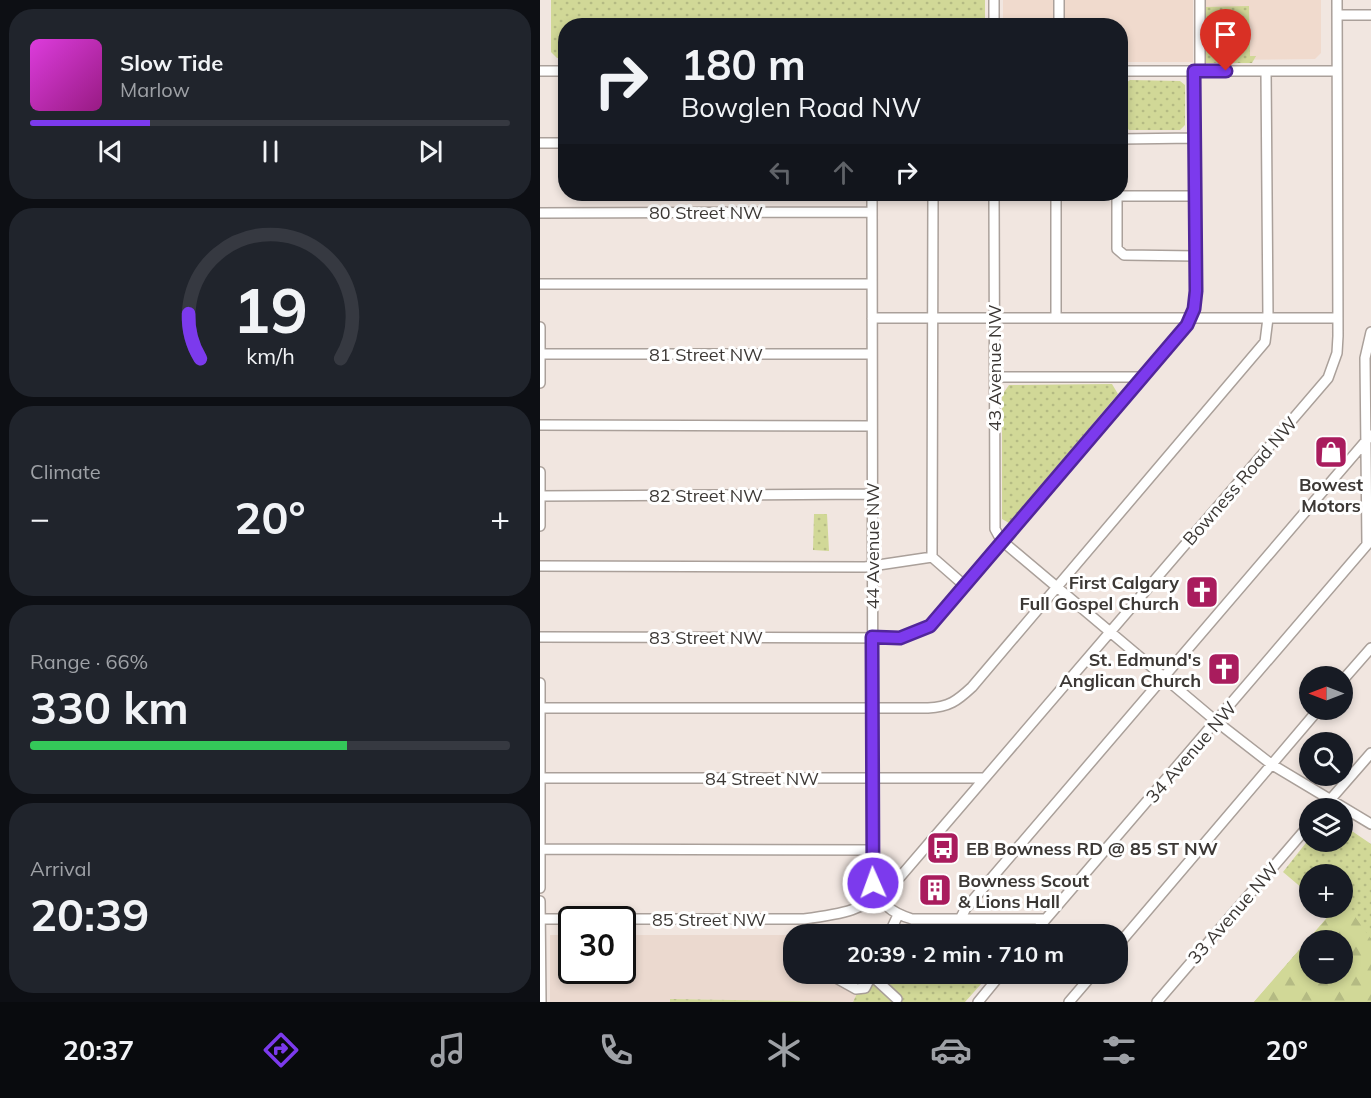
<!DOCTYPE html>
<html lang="en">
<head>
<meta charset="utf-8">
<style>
	:root { --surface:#171b24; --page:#20242c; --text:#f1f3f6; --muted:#9ea1a6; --line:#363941; --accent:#7c3aed }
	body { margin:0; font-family:Mulish,sans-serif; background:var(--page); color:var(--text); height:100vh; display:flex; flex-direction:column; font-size:22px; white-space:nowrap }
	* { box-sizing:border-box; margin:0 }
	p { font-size:20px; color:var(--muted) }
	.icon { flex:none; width:33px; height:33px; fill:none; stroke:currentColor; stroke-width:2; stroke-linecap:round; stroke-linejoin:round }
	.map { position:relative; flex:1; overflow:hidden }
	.sheet { display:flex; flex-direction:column; gap:9px; padding:9px; background:#0d0f14; width:540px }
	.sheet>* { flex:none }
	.banner { position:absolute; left:18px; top:18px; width:570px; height:183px; border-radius:24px; box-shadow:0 3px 9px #0003; background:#171b24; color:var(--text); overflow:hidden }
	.needle { width:39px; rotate:270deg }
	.tools { position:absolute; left:759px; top:666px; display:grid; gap:12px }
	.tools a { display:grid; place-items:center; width:54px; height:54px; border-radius:50%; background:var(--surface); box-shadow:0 3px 9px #0003; font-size:30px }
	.speed { position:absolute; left:18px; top:906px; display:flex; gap:12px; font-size:30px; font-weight:700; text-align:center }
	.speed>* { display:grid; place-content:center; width:78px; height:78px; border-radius:50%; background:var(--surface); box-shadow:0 3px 9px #0003; line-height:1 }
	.speed .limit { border:3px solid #111; border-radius:9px; background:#fff; color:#111 }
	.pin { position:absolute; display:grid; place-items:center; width:51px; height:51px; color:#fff; margin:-62px -26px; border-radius:50% 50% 50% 0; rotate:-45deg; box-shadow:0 0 6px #0007 }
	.pin .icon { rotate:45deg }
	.me { position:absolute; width:66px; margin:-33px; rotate:358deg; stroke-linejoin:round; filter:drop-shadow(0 0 4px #0008) }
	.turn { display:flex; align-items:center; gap:21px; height:126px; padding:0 24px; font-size:27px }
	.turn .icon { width:78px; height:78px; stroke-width:2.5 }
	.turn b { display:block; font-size:42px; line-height:51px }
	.lanes { display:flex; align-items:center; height:57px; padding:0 24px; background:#0003; justify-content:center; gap:30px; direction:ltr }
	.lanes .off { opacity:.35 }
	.big { font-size:45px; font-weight:700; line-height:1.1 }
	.sheet .card { flex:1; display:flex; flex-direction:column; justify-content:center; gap:9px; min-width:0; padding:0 21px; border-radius:24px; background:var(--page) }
	.sheet .dial { align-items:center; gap:0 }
	.dial svg { height:156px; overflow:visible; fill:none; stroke:var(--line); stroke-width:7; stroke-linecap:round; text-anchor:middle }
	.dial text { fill:var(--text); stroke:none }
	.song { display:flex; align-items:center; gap:18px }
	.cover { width:72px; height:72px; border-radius:9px; background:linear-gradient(135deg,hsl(300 70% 55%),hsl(310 70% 35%)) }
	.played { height:6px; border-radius:3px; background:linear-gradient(90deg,var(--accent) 25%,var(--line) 25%) }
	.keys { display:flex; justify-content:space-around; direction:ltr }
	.heat { display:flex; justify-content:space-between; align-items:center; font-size:33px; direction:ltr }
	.charge { height:9px; border-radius:4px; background:linear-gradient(90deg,#34c759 66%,var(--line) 0) }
	.trip { position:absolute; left:243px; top:924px; width:345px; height:60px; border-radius:24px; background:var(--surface); box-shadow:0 3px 9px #0003; font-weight:700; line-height:60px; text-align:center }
	.tab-bar { display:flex; height:96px; justify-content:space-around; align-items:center; background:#090b0e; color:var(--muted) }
	.tab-bar .icon { width:42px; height:42px }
	.tab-bar .current { color:var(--accent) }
	.tab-bar b { font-size:27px; color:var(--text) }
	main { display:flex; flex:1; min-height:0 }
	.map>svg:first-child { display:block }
</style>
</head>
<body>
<main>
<section class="sheet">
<div class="card">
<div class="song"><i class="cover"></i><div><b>Slow Tide</b><p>Marlow</p></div></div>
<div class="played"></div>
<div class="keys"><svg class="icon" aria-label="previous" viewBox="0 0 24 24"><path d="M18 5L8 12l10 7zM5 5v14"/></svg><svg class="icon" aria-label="pause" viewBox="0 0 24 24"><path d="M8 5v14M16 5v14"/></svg><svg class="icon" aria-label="next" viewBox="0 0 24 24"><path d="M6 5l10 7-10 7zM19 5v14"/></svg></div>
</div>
<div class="card dial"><svg viewBox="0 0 100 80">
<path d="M14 69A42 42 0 1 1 86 69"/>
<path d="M14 69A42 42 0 0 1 8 46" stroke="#7c3aed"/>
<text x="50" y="56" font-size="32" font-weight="700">19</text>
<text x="50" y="72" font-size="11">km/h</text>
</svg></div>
<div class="card"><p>Climate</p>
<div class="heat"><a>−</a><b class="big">20°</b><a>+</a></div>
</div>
<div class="card"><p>Range · 66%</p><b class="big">330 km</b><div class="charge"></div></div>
<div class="card"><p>Arrival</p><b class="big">20:39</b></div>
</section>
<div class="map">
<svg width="831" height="1002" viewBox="0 0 831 1002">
	<defs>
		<pattern id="grass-dots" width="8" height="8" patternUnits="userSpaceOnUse" patternTransform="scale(1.5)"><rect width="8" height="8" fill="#d1d897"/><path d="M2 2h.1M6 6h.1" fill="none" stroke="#b4ba83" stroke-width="1.8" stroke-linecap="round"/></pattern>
		<pattern id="forest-firs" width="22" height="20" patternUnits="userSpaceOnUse" patternTransform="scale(1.5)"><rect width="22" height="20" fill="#d1d897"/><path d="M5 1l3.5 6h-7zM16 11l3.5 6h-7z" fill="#b4ba83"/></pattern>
	</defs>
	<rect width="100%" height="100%" fill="#f1e6e0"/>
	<!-- commercial -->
	<path fill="#f0dacd" d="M463 0H653V62H581L580 26H463Z
		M664 0H781V53L775 59 663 60Z"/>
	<!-- built -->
	<path fill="#ebd9cf" d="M10 935H31L32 970H82L83 935H253L254 974H326L313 1002 130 999V1002H10Z"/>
	<!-- grass -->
	<path fill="url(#grass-dots)" fill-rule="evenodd" d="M11 0H445V25L26 26 25 58H17L11 52Z
		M709 6 710 56H716L712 63H665V7Z
		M590 80 640 81 645 85V125L640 130H589L584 125V84Z
		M572 384 578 394 469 523 462 519V395L469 385Z
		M274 514H287L289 551 273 550Z
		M803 825 831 844V1002H714L791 913 786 908H802V874H770L769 894 743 872 769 839 802 842ZM770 940H802V974H770Z
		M472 926 480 934H344L365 928Z
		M326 974H450L425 1002H130V999L313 1002Z"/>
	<!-- forest -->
	<path fill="url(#forest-firs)" fill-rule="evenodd" d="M803 900 831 939V1002H714L796 908H802ZM802 940V974H770V940Z"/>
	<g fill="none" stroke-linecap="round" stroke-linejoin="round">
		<defs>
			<path id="minor" d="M519 0V26
				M660 0V71
				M797 15H831
				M454 26V0
				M0 71H26
				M580 71H796
				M580 139 655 138
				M0 143H26
				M332 194 333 883C343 905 349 912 372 919H505
				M454 194 455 529 461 540 677 722 731 764 831 824
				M516 194V317
				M577 194V249L584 255 656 256
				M577 196H656
				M0 213 332 212
				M0 284H332
				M332 318H798
				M0 327V383
				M0 354H332
				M455 377H603
				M0 425 332 426
				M0 472V526
				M0 496 332 494
				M827 544 825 358 831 332
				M392 557 424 585
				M0 566 325 567 392 557 393 194
				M0 637 360 638 390 625 642 331 654 309 656 291 654 71
				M802 681 831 648
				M0 683V888
				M0 708H388C409 707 417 701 432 687L725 342 728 318 726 71
				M0 778H444
				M783 808 831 753
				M0 849 332 850
				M0 901 1 1002
				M0 919H264C302 914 324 911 354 884L788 378 797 353 798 336 797 0
				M420 919 426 908 831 435
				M349 934 358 915
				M493 934 831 540
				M578 945 778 710
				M289 974 316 989 325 988 332 974
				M331 975 357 999
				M438 1002 461 974
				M529 1002 553 974
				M617 1002 770 824"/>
		</defs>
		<!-- minor casing -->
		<use href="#minor" stroke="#aaa09a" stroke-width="12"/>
		<!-- minor -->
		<use href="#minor" stroke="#fff" stroke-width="9"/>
	</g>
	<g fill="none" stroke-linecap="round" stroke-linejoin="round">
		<defs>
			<path id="route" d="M333 883 332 637 360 638 390 626 647 325 654 309 656 291 654 71H686"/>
		</defs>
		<!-- route casing -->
		<use href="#route" stroke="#51269a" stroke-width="15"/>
		<!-- route -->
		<use href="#route" stroke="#7c3aed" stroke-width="10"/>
	</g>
	<!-- icons -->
	<defs>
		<symbol id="shop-square" viewBox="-11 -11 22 22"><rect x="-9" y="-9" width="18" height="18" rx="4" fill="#a91c5d" stroke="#fff"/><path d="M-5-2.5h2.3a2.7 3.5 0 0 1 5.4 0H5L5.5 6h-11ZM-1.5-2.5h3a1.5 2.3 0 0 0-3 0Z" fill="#fff"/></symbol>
		<symbol id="church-square" viewBox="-11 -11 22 22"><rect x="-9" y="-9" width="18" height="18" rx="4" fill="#a91c5d" stroke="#fff"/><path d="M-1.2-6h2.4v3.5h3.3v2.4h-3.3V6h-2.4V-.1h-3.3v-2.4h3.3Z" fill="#fff"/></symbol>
		<symbol id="bus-square" viewBox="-11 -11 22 22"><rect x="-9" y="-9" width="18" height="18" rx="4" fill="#a91c5d" stroke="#fff"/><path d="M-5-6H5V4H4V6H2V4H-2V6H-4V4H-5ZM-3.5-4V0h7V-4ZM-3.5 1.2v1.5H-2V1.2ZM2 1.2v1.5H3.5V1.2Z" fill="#fff"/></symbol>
		<symbol id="building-square" viewBox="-11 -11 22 22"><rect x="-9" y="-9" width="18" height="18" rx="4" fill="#a91c5d" stroke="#fff"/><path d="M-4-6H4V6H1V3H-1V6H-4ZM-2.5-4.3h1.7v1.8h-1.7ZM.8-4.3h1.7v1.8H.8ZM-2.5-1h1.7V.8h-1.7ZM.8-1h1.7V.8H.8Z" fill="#fff"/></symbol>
	</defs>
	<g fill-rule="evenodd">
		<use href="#shop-square" x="772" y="433" width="38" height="38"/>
		<use href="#church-square" x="643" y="573" width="38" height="38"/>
		<use href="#church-square" x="665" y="650" width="38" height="38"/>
		<use href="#bus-square" x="384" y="829" width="38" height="38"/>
		<use href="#building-square" x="376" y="871" width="38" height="38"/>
	</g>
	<g text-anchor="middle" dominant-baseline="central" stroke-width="6" stroke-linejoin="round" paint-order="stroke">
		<!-- street labels -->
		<g font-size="18" fill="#3c3835" stroke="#fff">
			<text x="166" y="212">80 Street NW</text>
			<text x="166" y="354">81 Street NW</text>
			<text transform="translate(454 368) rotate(-90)">43 Avenue NW</text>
			<text transform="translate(700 481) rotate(-49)">Bowness Road NW</text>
			<text x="166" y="495">82 Street NW</text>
			<text transform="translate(332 546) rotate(-90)">44 Avenue NW</text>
			<text x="166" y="637">83 Street NW</text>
			<text transform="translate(651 752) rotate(-49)">34 Avenue NW</text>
			<text x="222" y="778">84 Street NW</text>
			<text transform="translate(693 913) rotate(-49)">33 Avenue NW</text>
			<text x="169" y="919">85 Street NW</text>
		</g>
		<!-- poi labels -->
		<g font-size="18" font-weight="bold" fill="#3c3835" stroke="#fff" text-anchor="end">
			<text x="791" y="484" text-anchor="middle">Bowest<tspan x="791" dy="21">Motors</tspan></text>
			<text x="639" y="582">First Calgary<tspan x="639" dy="21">Full Gospel Church</tspan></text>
			<text x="661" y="659">St. Edmund's<tspan x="661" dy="21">Anglican Church</tspan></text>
			<text x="426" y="848" text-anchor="start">EB Bowness RD @ 85 ST NW</text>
			<text x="418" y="880" text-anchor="start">Bowness Scout<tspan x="418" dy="21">&amp; Lions Hall</tspan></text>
		</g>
	</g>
</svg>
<div class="tools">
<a><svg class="needle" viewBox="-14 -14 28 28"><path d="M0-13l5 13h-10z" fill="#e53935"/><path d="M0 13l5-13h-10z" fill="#9ea1a6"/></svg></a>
<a><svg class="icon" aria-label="search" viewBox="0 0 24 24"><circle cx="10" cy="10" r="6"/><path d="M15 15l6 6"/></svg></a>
<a><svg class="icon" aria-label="layers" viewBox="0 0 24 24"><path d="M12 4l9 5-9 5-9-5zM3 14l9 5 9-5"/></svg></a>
<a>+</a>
<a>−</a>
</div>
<div class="speed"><div class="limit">30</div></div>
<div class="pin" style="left:686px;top:71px;background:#d93025"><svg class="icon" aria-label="arrive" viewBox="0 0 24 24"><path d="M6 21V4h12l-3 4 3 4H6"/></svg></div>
<svg class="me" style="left:333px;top:883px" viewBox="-20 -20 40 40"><circle r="17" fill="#7c3aed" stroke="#fff" stroke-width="3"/><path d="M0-11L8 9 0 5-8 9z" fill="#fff"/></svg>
<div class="trip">20:39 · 2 min · 710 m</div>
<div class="banner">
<div class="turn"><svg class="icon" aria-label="right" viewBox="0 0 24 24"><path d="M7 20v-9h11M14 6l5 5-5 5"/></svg><div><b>180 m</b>Bowglen Road NW</div></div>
<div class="lanes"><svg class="icon off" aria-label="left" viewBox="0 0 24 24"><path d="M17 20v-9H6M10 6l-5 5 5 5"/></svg><svg class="icon off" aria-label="ahead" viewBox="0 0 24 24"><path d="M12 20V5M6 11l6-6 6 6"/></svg><svg class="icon" aria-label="right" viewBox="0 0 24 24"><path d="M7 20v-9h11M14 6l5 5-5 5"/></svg></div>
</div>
</div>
</main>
<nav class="tab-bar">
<b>20:37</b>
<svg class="icon current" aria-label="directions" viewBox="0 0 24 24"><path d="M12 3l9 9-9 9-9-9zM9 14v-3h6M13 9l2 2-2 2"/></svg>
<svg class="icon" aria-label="music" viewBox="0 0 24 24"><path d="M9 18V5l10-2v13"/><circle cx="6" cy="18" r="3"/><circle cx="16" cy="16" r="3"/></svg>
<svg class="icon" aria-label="phone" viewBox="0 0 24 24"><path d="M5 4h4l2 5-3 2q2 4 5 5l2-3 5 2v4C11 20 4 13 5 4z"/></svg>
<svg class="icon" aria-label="climate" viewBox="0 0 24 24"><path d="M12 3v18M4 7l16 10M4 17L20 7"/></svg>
<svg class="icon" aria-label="car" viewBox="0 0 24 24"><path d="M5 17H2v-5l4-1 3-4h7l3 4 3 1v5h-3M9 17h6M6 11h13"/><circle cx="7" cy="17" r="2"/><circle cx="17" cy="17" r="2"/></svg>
<svg class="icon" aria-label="filters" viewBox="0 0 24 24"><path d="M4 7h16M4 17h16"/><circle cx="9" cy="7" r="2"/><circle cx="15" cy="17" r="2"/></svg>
<b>20°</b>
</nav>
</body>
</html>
